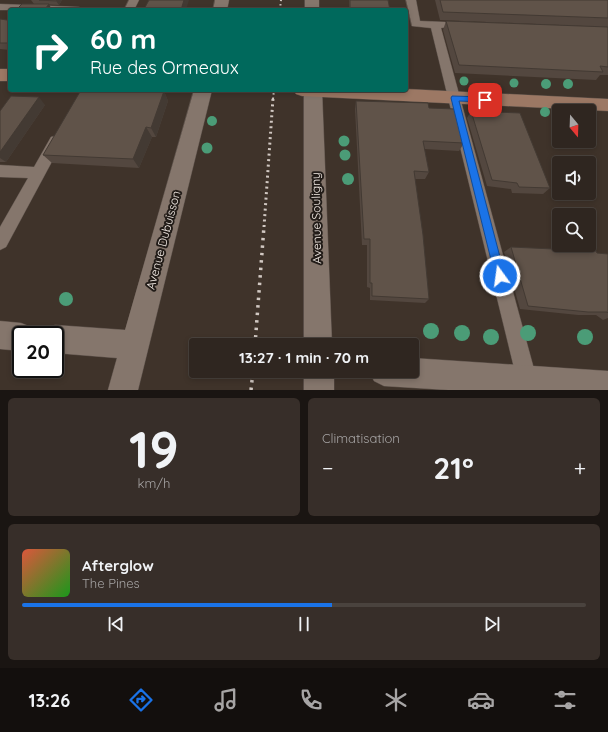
<!DOCTYPE html>
<html lang="fr">
<head>
<meta charset="utf-8">
<style>
	:root { --surface:#2f2620; --page:#372e29; --text:#f1f3f6; --muted:#a7a5a5; --line:#4a433e; --accent:#1a73e8 }
	body { margin:0; font-family:Quicksand,sans-serif; background:var(--page); color:var(--text); height:100vh; display:flex; flex-direction:column; font-size:15px; white-space:nowrap }
	* { box-sizing:border-box; margin:0 }
	p { font-size:13px; color:var(--muted) }
	.icon { flex:none; width:22px; height:22px; fill:none; stroke:currentColor; stroke-width:2; stroke-linecap:round; stroke-linejoin:round }
	.map { position:relative; height:390px; overflow:hidden }
	.details { display:flex; flex-direction:column; gap:8px; padding:8px; background:#1a1512; flex:1 }
	.details>* { flex:none }
	.guide { position:absolute; left:8px; top:8px; width:400px; height:84px; border-radius:4px; box-shadow:0 2px 6px #0003,0 0 0 1px var(--line); background:#00695c; color:#fff; overflow:hidden }
	.needle { width:26px; rotate:161deg }
	.tools { position:absolute; left:552px; top:104px; display:grid; gap:8px }
	.tools a { display:grid; place-items:center; width:44px; height:44px; border-radius:4px; background:var(--surface); box-shadow:0 2px 6px #0003,0 0 0 1px var(--line); font-size:20px }
	.speed { position:absolute; left:12px; top:326px; display:flex; gap:8px; font-size:20px; font-weight:700; text-align:center }
	.speed>* { display:grid; place-content:center; width:52px; height:52px; border-radius:50%; background:var(--surface); box-shadow:0 2px 6px #0003,0 0 0 1px var(--line); line-height:1 }
	.speed .limit { border:2px solid #111; border-radius:6px; background:#fff; color:#111 }
	.pin { position:absolute; display:grid; place-items:center; width:34px; height:34px; color:#fff; margin:-17px; border-radius:8px; box-shadow:0 2px 6px #0006 }
	.me { position:absolute; width:44px; margin:-22px; rotate:346deg; stroke-linejoin:round; filter:drop-shadow(0 0 3px #0008) }
	.turn { display:flex; align-items:center; gap:14px; height:84px; padding:0 16px; font-size:18px }
	.turn .icon { width:52px; height:52px; stroke-width:2.5 }
	.turn b { display:block; font-size:28px; line-height:34px }
	.big { font-size:30px; font-weight:700; line-height:1.1 }
	.details .card { flex:1; display:flex; flex-direction:column; justify-content:center; gap:6px; min-width:0; padding:0 14px; border-radius:6px; background:var(--page) }
	.details .dial { align-items:center; gap:0 }
	.dial b { font-size:52px; line-height:1 }
	.song { display:flex; align-items:center; gap:12px }
	.cover { width:48px; height:48px; border-radius:6px; background:linear-gradient(135deg,hsl(10 70% 55%),hsl(120 70% 35%)) }
	.played { height:4px; border-radius:2px; background:linear-gradient(90deg,var(--accent) 55%,var(--line) 55%) }
	.keys { display:flex; justify-content:space-around; direction:ltr }
	.heat { display:flex; justify-content:space-between; align-items:center; font-size:22px; direction:ltr }
	.details .tiles { flex:1; display:grid; gap:8px; grid-template-columns:1fr 1fr }
	.card:last-child { grid-column:span 2 }
	.trip { position:absolute; left:189px; top:338px; width:230px; height:40px; border-radius:4px; background:var(--surface); box-shadow:0 2px 6px #0003,0 0 0 1px var(--line); font-weight:700; line-height:40px; text-align:center }
	.tabs { display:flex; height:64px; justify-content:space-around; align-items:center; background:#130f0d; color:var(--muted) }
	.tabs .icon { width:28px; height:28px }
	.tabs .active { color:var(--accent) }
	.tabs b { font-size:18px; color:var(--text) }
	.map>svg:first-child { display:block }
</style>
</head>
<body>
<div class="map">
<svg width="608" height="390" viewBox="0 0 608 390">
	<rect width="100%" height="100%" fill="#3f332a"/>
	<g fill="none" stroke-linecap="round" stroke-linejoin="round">
		<defs>
			<path id="lane" d="M129 0H139L134 10H124Z
				M406 0H416L420 21 445 22 450 25 449 27 441 28 537 380 534 387 527 390 520 387 517 380 431 28 412 26Z
				M0 4 79 7 84 10H0Z
				M56 136 61 137 63 141 6 247 0 250V227L28 178 0 177V165L34 167 51 137Z"/>
			<path id="street" d="M215 0H229L227 10H213Z
				M305 0H319V10H305Z
				M194 90H212L138 390H108L117 358 55 353V335H43L45 329 55 325 125 330Z
				M304 90H322L332 345H304Z
				M0 321 21 323 31 327 34 335H21V351L0 349Z
				M412 358 608 371V390H448L384 386 374 381 369 371H412Z
				M304 371H334V390H304Z"/>
			<path id="secondary" d="M0 69H10V81H0Z
				M406 89 608 99V111L302 96 296 94 293 90Z"/>
		</defs>
		<!-- lane casing -->
		<use href="#lane" stroke="#5c514a" stroke-width="1"/>
		<!-- street casing -->
		<use href="#street" stroke="#5c514a" stroke-width="1"/>
		<!-- secondary casing -->
		<use href="#secondary" stroke="#5c514a" stroke-width="1"/>
		<!-- lane -->
		<use href="#lane" fill="#85766c" fill-rule="evenodd"/>
		<!-- street -->
		<use href="#street" fill="#85766c" fill-rule="evenodd"/>
		<!-- secondary -->
		<use href="#secondary" fill="#9c7864" fill-rule="evenodd"/>
		<!-- rail-far2 -->
		<path stroke="#d1c8c2" stroke-width="2" stroke-dasharray="1.5 3" stroke-linecap="butt" d="M280 10 281 0
			M273 99 274 90"/>
		<!-- rail-far1 -->
		<path stroke="#d1c8c2" stroke-width="3" stroke-dasharray="2 3.5" stroke-linecap="butt" d="M264 227 273 98"/>
		<!-- rail -->
		<path stroke="#d1c8c2" stroke-width="3.5" stroke-dasharray="2.5 5" stroke-linecap="butt" d="M255 345 264 226
			M251 390 253 371"/>
	</g>
	<!-- trees -->
	<g fill="#4b9c77">
		<circle cx="464" cy="81" r="4.5"/>
		<circle cx="514" cy="83" r="4.5"/>
		<circle cx="546" cy="84" r="5"/>
		<circle cx="568" cy="84" r="5"/>
		<circle cx="491" cy="110" r="5"/>
		<circle cx="545" cy="112" r="5"/>
		<circle cx="212" cy="121" r="5"/>
		<circle cx="344" cy="141" r="5.5"/>
		<circle cx="207" cy="148" r="5.5"/>
		<circle cx="345" cy="155" r="5.5"/>
		<circle cx="348" cy="179" r="6"/>
		<circle cx="66" cy="299" r="7"/>
		<circle cx="431" cy="331" r="8"/>
		<circle cx="462" cy="333" r="8"/>
		<circle cx="528" cy="333" r="8"/>
		<circle cx="491" cy="337" r="8"/>
		<circle cx="585" cy="337" r="8"/>
	</g>
	<!-- wall -->
	<path fill="#53473f" d="M31 0H62L59 5 34 4Z
		M349 0H388L390 10H349Z
		M435 0H608V75H600L596 80 455 73 443 30 446 21 583 26 440 20Z
		M10 17V50L0 49V19L7 20Z
		M164 91 168 101 156 137H152L139 168 52 163 43 155Z
		M356 101 429 108 464 143 459 151 424 149 429 172 425 179H415L429 299 425 303 370 300V288L367 287V245H362L355 109Z
		M45 105 6 162H0V111Z
		M471 111 550 188 543 194 512 193 511 189 487 186 467 118Z
		M511 247 608 254V318L603 320 596 315H578L520 309 504 252Z"/>
	<!-- shaded-wall -->
	<path fill="#433a33" d="M57 0H62L59 5 56 1Z
		M184 0H189L186 10H181Z
		M49 4 52 10H44Z
		M164 91 168 101 156 137 151 128Z
		M39 97 45 105 6 162 0 158V152Z
		M146 127 152 137 139 168 133 159Z"/>
	<!-- building -->
	<path fill="#605349" stroke="#433a33" d="M39 0H57L56 1Z
		M149 0H184L181 10H148L149 9H144Z
		M350 0H388L390 10H350Z
		M440 0H608V18L443 12Z
		M22 4H49L44 10H16Z
		M10 17V43H0V19L7 20Z
		M446 21 608 27V67L600 66 603 72 459 65Z
		M81 90H130L164 91 151 128 146 127 133 159 43 155Z
		M11 96 39 97 0 152V111Z
		M356 101 428 103 429 108 455 109 464 143 423 141 429 172 414 171 423 235 429 299 372 296V283H370V239H364Z
		M471 111 520 113 550 188 519 187 517 183 492 180Z
		M511 247 596 251 597 253 608 254V313L607 312H588L528 306Z"/>
	<!-- route -->
	<path fill="#1a73e8" stroke="#114b97" d="M452 96 485 97 489 100 485 102 459 101 505 276 504 280 500 281 496 280 495 276 451 98Z"/>
	<g text-anchor="middle" dominant-baseline="central" stroke-width="4" stroke-linejoin="round" paint-order="stroke">
		<!-- street labels -->
		<g font-size="12" fill="#f7efe9" stroke="#221c18">
			<text transform="translate(316 218) rotate(-91)">Avenue Souligny</text>
			<text transform="translate(163 240) rotate(-75)">Avenue Dubuisson</text>
		</g>
	</g>
</svg>
<div class="tools">
<a><svg class="needle" viewBox="-14 -14 28 28"><path d="M0-13l5 13h-10z" fill="#e53935"/><path d="M0 13l5-13h-10z" fill="#a7a5a5"/></svg></a>
<a><svg class="icon" aria-label="sound" viewBox="0 0 24 24"><path d="M4 9h4l5-4v14l-5-4H4zM17 9q2 3 0 6"/></svg></a>
<a><svg class="icon" aria-label="search" viewBox="0 0 24 24"><circle cx="10" cy="10" r="6"/><path d="M15 15l6 6"/></svg></a>
</div>
<div class="speed"><div class="limit">20</div></div>
<div class="pin" style="left:485px;top:100px;background:#d93025"><svg class="icon" aria-label="arrive" viewBox="0 0 24 24"><path d="M6 21V4h12l-3 4 3 4H6"/></svg></div>
<svg class="me" style="left:500px;top:276px" viewBox="-20 -20 40 40"><circle r="17" fill="#1a73e8" stroke="#fff" stroke-width="3"/><path d="M0-11L8 9 0 5-8 9z" fill="#fff"/></svg>
<div class="trip">13:27 · 1 min · 70 m</div>
<div class="guide">
<div class="turn"><svg class="icon" aria-label="right" viewBox="0 0 24 24"><path d="M7 20v-9h11M14 6l5 5-5 5"/></svg><div><b>60 m</b>Rue des Ormeaux</div></div>
</div>
</div>
<section class="details">
<div class="tiles">
<div class="card dial"><b>19</b><p>km/h</p></div>
<div class="card"><p>Climatisation</p>
<div class="heat"><a>−</a><b class="big">21°</b><a>+</a></div>
</div>
<div class="card">
<div class="song"><i class="cover"></i><div><b>Afterglow</b><p>The Pines</p></div></div>
<div class="played"></div>
<div class="keys"><svg class="icon" aria-label="previous" viewBox="0 0 24 24"><path d="M18 5L8 12l10 7zM5 5v14"/></svg><svg class="icon" aria-label="pause" viewBox="0 0 24 24"><path d="M8 5v14M16 5v14"/></svg><svg class="icon" aria-label="next" viewBox="0 0 24 24"><path d="M6 5l10 7-10 7zM19 5v14"/></svg></div>
</div>
</div>
</section>
<nav class="tabs">
<b>13:26</b>
<svg class="icon active" aria-label="directions" viewBox="0 0 24 24"><path d="M12 3l9 9-9 9-9-9zM9 14v-3h6M13 9l2 2-2 2"/></svg>
<svg class="icon" aria-label="music" viewBox="0 0 24 24"><path d="M9 18V5l10-2v13"/><circle cx="6" cy="18" r="3"/><circle cx="16" cy="16" r="3"/></svg>
<svg class="icon" aria-label="phone" viewBox="0 0 24 24"><path d="M5 4h4l2 5-3 2q2 4 5 5l2-3 5 2v4C11 20 4 13 5 4z"/></svg>
<svg class="icon" aria-label="climate" viewBox="0 0 24 24"><path d="M12 3v18M4 7l16 10M4 17L20 7"/></svg>
<svg class="icon" aria-label="car" viewBox="0 0 24 24"><path d="M5 17H2v-5l4-1 3-4h7l3 4 3 1v5h-3M9 17h6M6 11h13"/><circle cx="7" cy="17" r="2"/><circle cx="17" cy="17" r="2"/></svg>
<svg class="icon" aria-label="filters" viewBox="0 0 24 24"><path d="M4 7h16M4 17h16"/><circle cx="9" cy="7" r="2"/><circle cx="15" cy="17" r="2"/></svg>
</nav>
</body>
</html>
